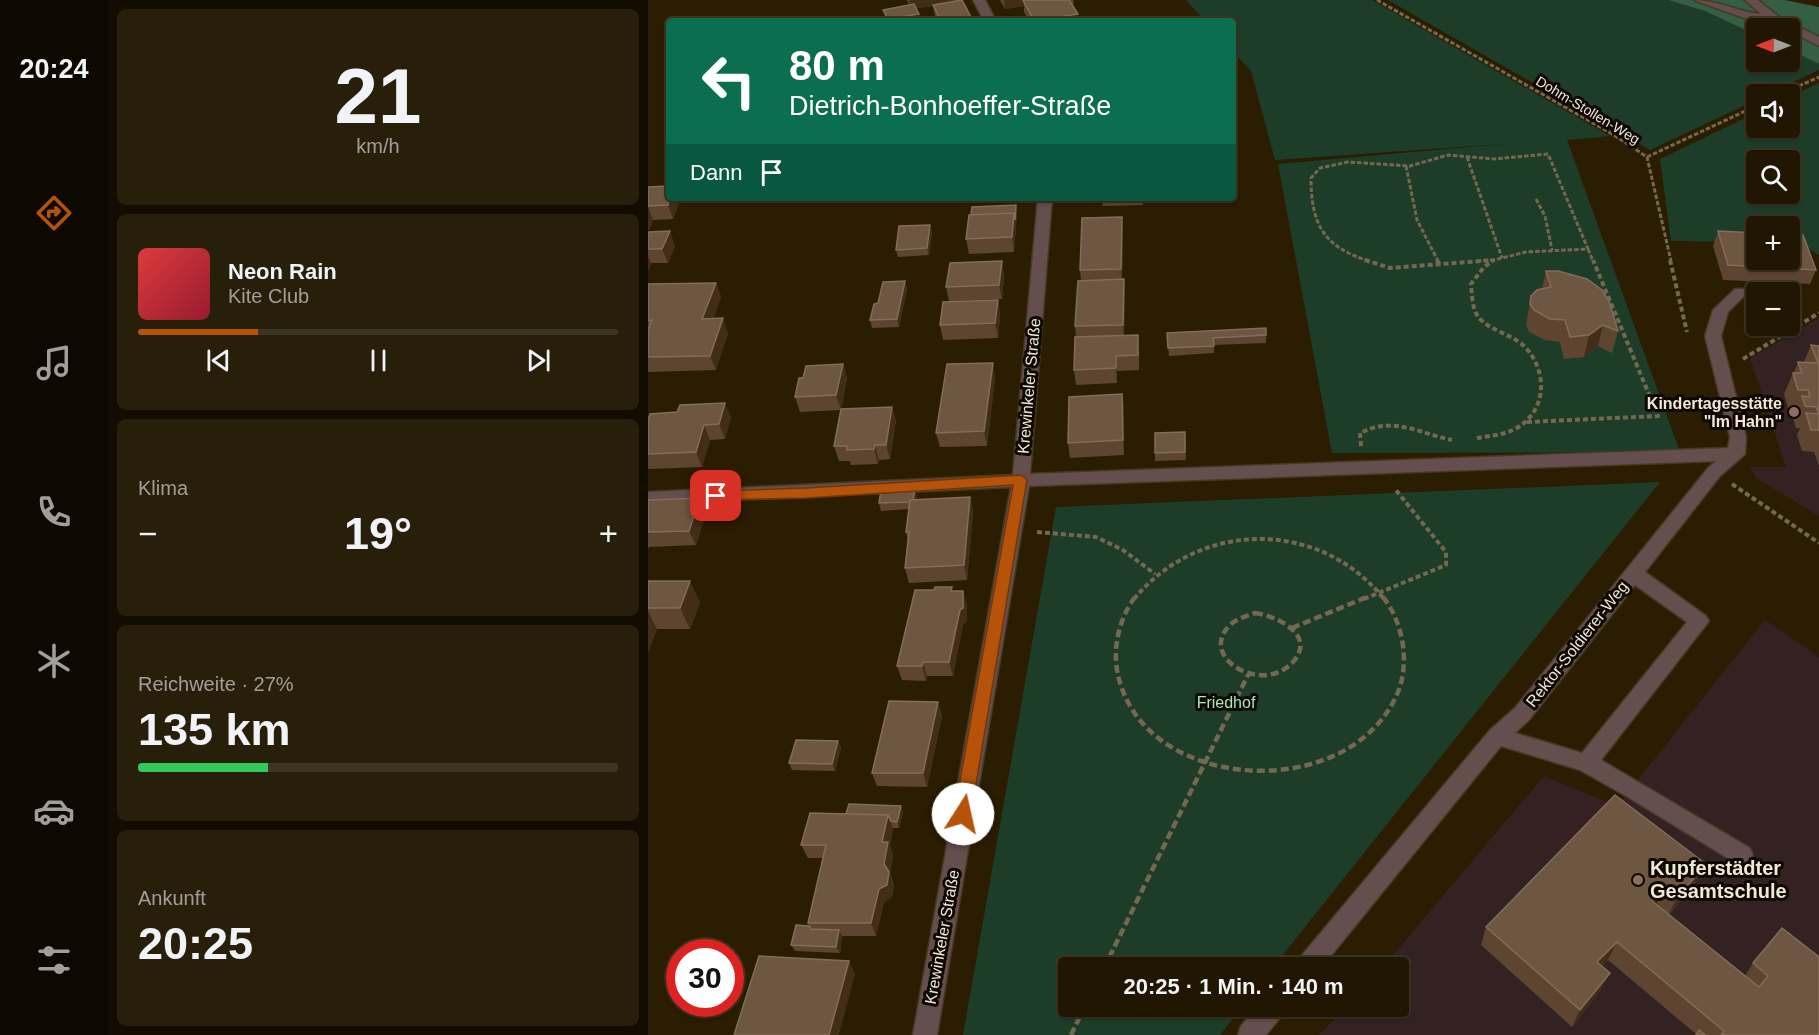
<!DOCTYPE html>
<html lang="de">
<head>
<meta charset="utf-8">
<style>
	:root { --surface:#201601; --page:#281f0b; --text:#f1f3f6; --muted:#a29f99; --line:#3d3523; --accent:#b45309 }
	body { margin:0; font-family:Helvetica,sans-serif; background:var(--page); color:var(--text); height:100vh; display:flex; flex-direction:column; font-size:22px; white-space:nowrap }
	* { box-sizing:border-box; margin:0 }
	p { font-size:20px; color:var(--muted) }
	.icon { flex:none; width:33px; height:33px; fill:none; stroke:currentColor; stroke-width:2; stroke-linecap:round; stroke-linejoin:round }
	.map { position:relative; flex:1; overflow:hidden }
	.details { display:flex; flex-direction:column; gap:9px; padding:9px; background:#120c01; width:540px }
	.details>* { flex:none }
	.top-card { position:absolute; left:18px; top:18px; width:570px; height:183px; border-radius:6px; box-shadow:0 2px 4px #0004,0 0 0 2px var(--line); background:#0b6e4f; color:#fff; overflow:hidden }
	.needle { width:39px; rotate:270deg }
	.fabs { position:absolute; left:1098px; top:18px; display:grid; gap:12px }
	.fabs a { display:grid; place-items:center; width:54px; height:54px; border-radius:6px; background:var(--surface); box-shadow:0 2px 4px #0004,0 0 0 2px var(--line); font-size:30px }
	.speed { position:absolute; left:18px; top:939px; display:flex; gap:12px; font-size:30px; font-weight:700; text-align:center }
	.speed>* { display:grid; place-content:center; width:78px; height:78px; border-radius:50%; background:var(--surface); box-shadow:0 2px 4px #0004,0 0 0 2px var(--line); line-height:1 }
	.speed .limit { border:9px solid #d22; background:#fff; color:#111 }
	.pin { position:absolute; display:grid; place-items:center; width:51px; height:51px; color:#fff; margin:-26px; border-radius:12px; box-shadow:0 3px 9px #0006 }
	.me { position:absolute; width:66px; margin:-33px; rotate:10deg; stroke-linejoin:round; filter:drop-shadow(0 0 4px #0008) }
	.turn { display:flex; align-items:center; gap:21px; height:126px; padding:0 24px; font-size:27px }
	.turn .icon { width:78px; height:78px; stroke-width:2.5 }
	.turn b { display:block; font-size:42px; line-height:51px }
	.then { display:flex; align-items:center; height:57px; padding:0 24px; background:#0003; gap:12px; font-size:22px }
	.big { font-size:45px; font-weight:800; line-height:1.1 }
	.details .tile { flex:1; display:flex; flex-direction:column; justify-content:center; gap:9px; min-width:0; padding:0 21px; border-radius:9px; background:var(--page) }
	.details .dial { align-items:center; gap:0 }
	.dial b { font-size:78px; line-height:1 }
	.song { display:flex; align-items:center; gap:18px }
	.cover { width:72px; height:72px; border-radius:9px; background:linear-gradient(135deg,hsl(0 70% 55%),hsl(350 70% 35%)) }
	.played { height:6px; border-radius:3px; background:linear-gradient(90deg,var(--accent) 25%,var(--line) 25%) }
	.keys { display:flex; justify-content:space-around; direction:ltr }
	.heat { display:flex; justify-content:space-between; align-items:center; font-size:33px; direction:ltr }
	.charge { height:9px; border-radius:4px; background:linear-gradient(90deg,#34c759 27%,var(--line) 0) }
	.trip { position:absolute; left:410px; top:957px; width:351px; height:60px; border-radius:6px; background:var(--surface); box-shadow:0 2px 4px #0004,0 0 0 2px var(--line); font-weight:800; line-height:60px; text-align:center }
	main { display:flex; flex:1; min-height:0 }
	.dock { display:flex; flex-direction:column; width:108px; justify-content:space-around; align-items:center; background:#0d0900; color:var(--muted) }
	.dock .icon { width:42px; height:42px }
	.dock .selected { color:var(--accent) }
	.dock b { font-size:27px; color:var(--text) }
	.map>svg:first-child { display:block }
</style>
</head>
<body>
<main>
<nav class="dock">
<b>20:24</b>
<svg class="icon selected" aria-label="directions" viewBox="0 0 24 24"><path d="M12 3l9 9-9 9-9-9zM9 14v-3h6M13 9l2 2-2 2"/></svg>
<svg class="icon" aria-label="music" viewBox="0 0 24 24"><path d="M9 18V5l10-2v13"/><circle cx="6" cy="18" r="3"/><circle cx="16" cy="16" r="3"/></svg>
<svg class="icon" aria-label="phone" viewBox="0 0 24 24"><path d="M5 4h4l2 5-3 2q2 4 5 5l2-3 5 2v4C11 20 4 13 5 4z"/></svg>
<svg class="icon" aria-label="climate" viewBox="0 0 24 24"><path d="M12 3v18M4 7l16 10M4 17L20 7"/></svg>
<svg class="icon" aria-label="car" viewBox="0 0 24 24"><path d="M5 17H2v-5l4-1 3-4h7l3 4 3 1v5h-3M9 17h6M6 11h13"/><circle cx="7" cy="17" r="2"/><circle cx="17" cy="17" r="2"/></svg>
<svg class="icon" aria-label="filters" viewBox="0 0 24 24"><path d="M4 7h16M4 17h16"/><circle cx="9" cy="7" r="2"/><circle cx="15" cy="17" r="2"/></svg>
</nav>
<section class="details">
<div class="tile dial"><b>21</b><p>km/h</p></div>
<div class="tile">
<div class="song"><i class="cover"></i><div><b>Neon Rain</b><p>Kite Club</p></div></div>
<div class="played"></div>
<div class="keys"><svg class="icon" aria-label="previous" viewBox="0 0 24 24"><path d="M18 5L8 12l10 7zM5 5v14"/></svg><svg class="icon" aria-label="pause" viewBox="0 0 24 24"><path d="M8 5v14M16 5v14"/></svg><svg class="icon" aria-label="next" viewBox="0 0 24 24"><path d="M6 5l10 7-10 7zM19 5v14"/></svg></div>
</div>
<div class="tile"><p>Klima</p>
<div class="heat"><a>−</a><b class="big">19°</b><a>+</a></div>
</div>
<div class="tile"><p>Reichweite · 27%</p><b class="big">135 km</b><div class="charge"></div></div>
<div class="tile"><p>Ankunft</p><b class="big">20:25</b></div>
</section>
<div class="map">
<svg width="1171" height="1035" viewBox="0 0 1171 1035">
	<rect width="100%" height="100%" fill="#2b1d01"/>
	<!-- education -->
	<path fill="#342121" d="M1171 318V516L1108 478 1102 467H1138L1102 358Z
		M1117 620 1171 657V1035H671L698 1007 750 1006V968L735 967 896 776 969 806Z"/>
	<!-- green -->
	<path fill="#1e3d29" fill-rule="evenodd" d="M538 0H724L962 136 919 140 1032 452 684 453 630 164 855 144 627 160 603 71 585 52V21H557Z
		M740 0H1020L1057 11 1108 35V62H1142V50L1171 64V70L1119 94H1108V100L1002 150Z
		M1171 83V255L1150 243 1142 242V226H1108V242L1023 241 1012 159 1108 113V128H1142V97ZM1108 160H1142V194H1108Z
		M1012 482 625 967 420 968V1006L594 1007 572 1035H315L408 507Z"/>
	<!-- forest -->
	<path fill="#355f44" d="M1020 0H1137L1171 7V64L1142 50V28H1108V35L1057 11Z"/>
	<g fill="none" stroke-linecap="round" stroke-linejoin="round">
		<defs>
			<path id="minor" d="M325 0H337L348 21H336Z
				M1046 0C1070 0 1090 12 1113 14L1097 0H1110L1130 16 1171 37V46L1123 21 1096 18Z
				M390 198H404L382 474 1080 448 1082 437 1057 336 1065 310 1087 289H1097L1100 292 1080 312 1073 336 1098 437 1097 454 1072 476 997 572 1058 616 1061 621 953 760 1102 848 1105 855 1102 862 1094 865 1086 862 978 796 932 770 853 746 673 968H646L650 960 842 730 867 708 1060 468 1068 461 381 486 289 1035H265L363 487 0 504V492L365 475ZM987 585 1039 622 934 753 867 733 881 720Z
				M610 1006H638L635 1014 618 1035H590L593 1026Z"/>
		</defs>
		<!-- minor casing -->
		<use href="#minor" stroke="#47391f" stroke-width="3"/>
		<!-- path-far2 -->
		<path stroke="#746850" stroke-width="3" stroke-dasharray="4.5 2" stroke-linecap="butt" d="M729 0 966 135 999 157 1023 261
			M1133 94 1171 77
			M819 157 854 258
			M999 157 1108 106
			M758 166 769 220 790 261
			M888 199 897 216 904 250
			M940 249 945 261
			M721 261C676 247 663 225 663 178L672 168 700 162 762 166 800 155 846 159 900 154 940 249 878 252 846 260
			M829 261 846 260
			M844 261 846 260"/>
		<!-- path-far1 -->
		<path stroke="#746850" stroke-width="4" stroke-dasharray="5 3" stroke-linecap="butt" d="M717 260 742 268 846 260
			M789 260 792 265
			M1022 260 1039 332
			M1095 359 1171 313
			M879 422 1010 416 945 260
			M829 438C841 436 854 435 865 430 900 413 901 370 875 345 862 334 844 331 832 319 824 310 824 296 823 284L836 267 846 260
			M713 446 712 433C746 416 770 433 804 440
			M1084 484 1171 543
			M389 532 448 537 475 550 507 574
			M486 599C551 520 671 518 736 599
			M716 599 798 565V552L747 489"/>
		<!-- path -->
		<path stroke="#746850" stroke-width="4.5" stroke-dasharray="8 4" stroke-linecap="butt" d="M487 597C471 619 464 648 470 675 496 794 703 805 750 692 762 662 755 622 735 597
			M607 613C629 616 669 635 645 662 614 696 549 657 582 625 588 619 599 616 607 613Z
			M644 628 719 597
			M456 968 600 675
			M423 1035 437 1006"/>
		<!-- minor -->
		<use href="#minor" fill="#644e4e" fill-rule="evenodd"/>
	</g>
	<!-- wall -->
	<path fill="#5d4531" d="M259 0H307L325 21H288L285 6 268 8 271 14 273 21H239L235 10 261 5Z
		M352 0H425L426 4 424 5 430 14 431 21H381L376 12V6L357 9Z
		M0 187 32 200 25 219 5 220 1 230H0Z
		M430 198H494L495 205 455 206 454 199H431Z
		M368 205 369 212 366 252 321 254 318 239Z
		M474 217 475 232 474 279H476L477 294 476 336 491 350V370L469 371V383L428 385 426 370 428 337 427 326 433 281 432 270Z
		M1070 231 1168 270 1162 284 1075 280 1065 246Z
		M0 232 27 246 20 263H3L0 271Z
		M284 232 281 255 250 257 248 250Z
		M354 261 356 276 354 299 301 301 298 287Z
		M898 271 970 331 964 353 950 346 936 357 916 359 912 342 897 340 881 332 878 325 883 296 894 289Z
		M257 281 259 289 251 327 224 328 222 320 230 303Z
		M68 283 73 297 65 319 80 333 68 370 0 372V284Z
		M350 300 352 315 350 338 295 340 292 325Z
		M519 333 618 335V343L566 345V353L521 356Z
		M1163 345 1171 346V466L1166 452 1154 451 1149 435 1152 428H1148L1145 418 1148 411H1141L1136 394 1145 373H1146L1150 362H1156Z
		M195 364 199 378 193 410 152 412 147 397Z
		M347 378 339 446 292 447 288 433Z
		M474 394 476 409V455L422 458 420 443Z
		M244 407 248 421 242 459 231 460 230 464 203 465 202 461H191L186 446Z
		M83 417 77 439 62 440 54 467 0 469V420Z
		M537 432 538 460 507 461V453Z
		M73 493 76 501 73 513H58L48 545 1 547 0 549V500L42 498Z
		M269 496 268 500 322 497 325 512 319 580 261 583 257 568 260 541 258 532 261 509 233 511 231 503Z
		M0 581 52 602 42 629H9L0 652Z
		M304 591H315L319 605V622L315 624 305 676H279L278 681 254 680 249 666Z
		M290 702 294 716 279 787 229 786 224 773Z
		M190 741 193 748 187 771 144 770 141 763Z
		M253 806 255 812 251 828H245L242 845 245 855 242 873 246 885 244 897 236 902 228 936H194L192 953 147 951 143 945 161 926 160 923 175 858H160L153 845Z
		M1058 864 1047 883 1021 915 1097 976 1105 963 1134 928 1171 1035H1048V1034L960 960 954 966 953 990 924 1027 833 945 838 927Z"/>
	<!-- shaded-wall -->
	<path fill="#422e16" d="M261 0H307V3L263 9Z
		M356 0H375L376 6 357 9Z
		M271 14 273 21H240V19Z
		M430 14V21H386Z
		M22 198H31L32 200 25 219 20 205Z
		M368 205 369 212 366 252 364 237 366 213Z
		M0 207 5 220 1 230 0 228Z
		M474 217 475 232 474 283 473 269Z
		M282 225 284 232 281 255 279 248Z
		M22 231 27 246 20 263 14 249Z
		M0 256 3 263 0 271Z
		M354 261 356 276 354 299 351 285Z
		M476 279 477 294 476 340 475 325Z
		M257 281 259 289 251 327 249 319Z
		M68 283 73 297 59 334 54 319Z
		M350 300 352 315 350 338 347 323Z
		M75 318 80 333 68 370 62 356Z
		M955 325 950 346 936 357 941 335Z
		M468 356 469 371V383L468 368Z
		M345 363 347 378 339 446 336 431Z
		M195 364 199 378 193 410 188 395Z
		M474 394 476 409V455L475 440Z
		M77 403 83 417 77 439 71 424Z
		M244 407 248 421 242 459 238 445Z
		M56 425 62 440 54 467 48 452Z
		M227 445 231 460 230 464 226 449Z
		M267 489 269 496 267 509 265 502Z
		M73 493 76 501 73 513 70 506Z
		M322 497 325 512 319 580 316 565Z
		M52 498 58 513 48 545 41 531Z
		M42 581 52 602 42 629 32 608Z
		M315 591 319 605V622L315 624 305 676 301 662Z
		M0 611 9 629 0 652Z
		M275 662 279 676 278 681 274 666Z
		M290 702 294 716 279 787 275 773Z
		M190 741 193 748 187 771 184 764Z
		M253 806 255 812 251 828 249 822Z
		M240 815 245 828 242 845 245 855 242 873 246 885 244 897 236 902 228 936 223 923 236 864 234 842Z
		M1058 864 1047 883 1020 915 1030 897Z
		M1018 886 1008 905 1004 901Z
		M191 930 194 936 192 953 188 947Z
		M969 942 960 960 941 980 949 962Z
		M201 961 207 974 191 1035H181Z
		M962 973 953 990 924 1027 932 1010Z"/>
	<!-- building -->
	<path fill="#6d5742" stroke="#826d5a" stroke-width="1.5" d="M314 0 324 19 313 21H293L285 5Z
		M375 0H421L430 14 386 21Z
		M266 4 271 14 240 19 235 10Z
		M21 186V198H22L20 205 0 206V187Z
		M368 205 367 220 366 213 323 215 324 207Z
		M366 213 364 237 318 239 321 215Z
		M474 217 473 269 432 270 434 218Z
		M282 225 279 248 248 250 251 226Z
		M22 231 14 249H0V232Z
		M1070 231 1108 233V260H1142V235H1155L1168 270 1080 265Z
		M354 261 351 285 298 287 302 263Z
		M898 271H910L939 279 954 290 961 301 970 331 955 325 941 335 922 337 917 320 902 319 886 310 882 304 883 296 889 290 903 287Z
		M476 279 475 325 427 326 430 281Z
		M257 281 249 319 222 320 226 304 230 303 235 282Z
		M68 283 54 319 75 318 62 356 0 357V329L4 320 0 321V284Z
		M350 300 347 323 292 325 295 302Z
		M618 328V335L565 338 566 346 520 348 519 333Z
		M490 335V355L468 356V368L426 370 427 337Z
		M1163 345 1171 346V430H1163L1158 413 1171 414 1168 407 1157 406 1154 396 1162 397 1160 390H1150L1145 373H1154L1150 362 1170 363Z
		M345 363 336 431 288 433 299 364Z
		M195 364 188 395 147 397 151 378H155L158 366Z
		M474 394 475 440 420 443 421 397Z
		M77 403 71 424 56 425 48 452 0 454V420L2 414 29 412 32 405Z
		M244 407 238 445H227L226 449 199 450V446H186L193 409Z
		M537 432V452L507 453V433Z
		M267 489 265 500H262V502L231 503 233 490Z
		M73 493 70 506H55L52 498H42L44 494Z
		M322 497 316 565 257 568 261 532H258L262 500Z
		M52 498 41 531 0 532V500Z
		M0 581H42L32 608H0Z
		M287 587H304L303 591H315V608L312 610 301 662H275L274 666H249L267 590H286Z
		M241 701 290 702 275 773H224Z
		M148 740 190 741 184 764 141 763Z
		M967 795 1058 864 1030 897 1018 886 1004 901 1111 987 1120 976 1105 963 1134 928 1171 957V1035H1073L1076 1031 969 942 949 962 962 973 932 1010 838 927Z
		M201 804 253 806 249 822 243 821 240 815 198 814Z
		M162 813 240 815 234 842H240L236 864 241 872 239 885 231 889 223 923H160L178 845H153Z
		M148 925 161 926 163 929 191 930 188 947 143 945Z
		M111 956 201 961 181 1035H86Z
		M1051 1030 1057 1035H1048Z"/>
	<!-- route -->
	<path fill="#b45309" stroke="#753606" stroke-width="1.5" d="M373 475 379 480 323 814 321 819 315 821 309 819 306 814 365 485 158 498 68 500 61 496 68 491 158 488Z"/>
	<!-- markers -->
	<g fill="#8d6e63" stroke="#0e0801" stroke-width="2">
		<circle cx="1146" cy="412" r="6"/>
		<circle cx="990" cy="880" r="6"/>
	</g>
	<g text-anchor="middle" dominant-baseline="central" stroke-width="6" stroke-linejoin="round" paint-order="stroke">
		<!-- far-street labels -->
		<g font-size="14" fill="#f1e7d7" stroke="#0e0801">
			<text transform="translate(940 110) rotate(31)">Dohm-Stollen-Weg</text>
		</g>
		<!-- street labels -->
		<g font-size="16" fill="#f1e7d7" stroke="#0e0801">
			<text transform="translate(381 386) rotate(-85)">Krewinkeler Straße</text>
			<text transform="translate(929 644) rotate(-52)">Rektor-Soldierer-Weg</text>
			<text transform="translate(294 937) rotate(-80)">Krewinkeler Straße</text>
		</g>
		<!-- poi labels -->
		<g font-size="16" font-weight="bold" fill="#f1e7d7" stroke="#0e0801" text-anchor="end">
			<text x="1134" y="403">Kindertagesstätte<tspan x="1134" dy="18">"Im Hahn"</tspan></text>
		</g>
		<!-- park labels -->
		<g font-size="16" fill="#a2e8b9" stroke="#0e0801">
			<text x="578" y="702">Friedhof</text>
		</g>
		<!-- near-poi labels -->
		<g font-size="20" font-weight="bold" fill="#f1e7d7" stroke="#0e0801" text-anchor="start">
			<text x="1002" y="868">Kupferstädter<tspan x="1002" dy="23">Gesamtschule</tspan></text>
		</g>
	</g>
</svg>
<div class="fabs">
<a><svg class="needle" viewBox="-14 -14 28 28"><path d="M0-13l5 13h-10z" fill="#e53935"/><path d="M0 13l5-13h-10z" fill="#a29f99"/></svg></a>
<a><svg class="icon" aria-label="sound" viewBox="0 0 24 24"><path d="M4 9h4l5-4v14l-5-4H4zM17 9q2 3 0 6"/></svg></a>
<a><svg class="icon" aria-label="search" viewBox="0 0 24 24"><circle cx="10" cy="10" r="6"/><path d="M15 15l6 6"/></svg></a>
<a>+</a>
<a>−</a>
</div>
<div class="speed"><div class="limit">30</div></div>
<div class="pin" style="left:68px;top:496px;background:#d93025"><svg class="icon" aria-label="arrive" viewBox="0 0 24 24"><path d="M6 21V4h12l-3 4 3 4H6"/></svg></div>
<svg class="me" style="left:315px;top:814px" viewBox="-20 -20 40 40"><circle r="19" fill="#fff"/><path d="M0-13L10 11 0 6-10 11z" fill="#b45309"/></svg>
<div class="trip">20:25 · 1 Min. · 140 m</div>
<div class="top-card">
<div class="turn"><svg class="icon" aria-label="left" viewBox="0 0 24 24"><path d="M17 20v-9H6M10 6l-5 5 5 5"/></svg><div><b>80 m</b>Dietrich-Bonhoeffer-Straße</div></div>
<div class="then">Dann<svg class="icon" aria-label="arrive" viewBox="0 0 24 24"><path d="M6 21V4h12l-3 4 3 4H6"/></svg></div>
</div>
</div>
</main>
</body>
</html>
